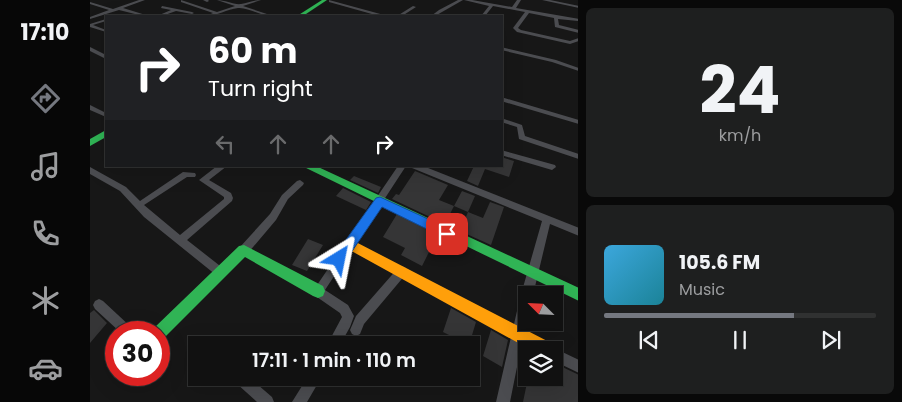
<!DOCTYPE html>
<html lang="en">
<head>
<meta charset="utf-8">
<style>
	:root { --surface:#111; --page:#1e1f1f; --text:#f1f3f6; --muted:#9c9d9f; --line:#303131; --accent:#757880 }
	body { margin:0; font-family:Poppins,sans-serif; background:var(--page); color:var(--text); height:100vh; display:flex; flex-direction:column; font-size:19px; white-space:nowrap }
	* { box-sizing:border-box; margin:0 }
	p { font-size:16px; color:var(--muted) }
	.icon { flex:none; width:28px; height:28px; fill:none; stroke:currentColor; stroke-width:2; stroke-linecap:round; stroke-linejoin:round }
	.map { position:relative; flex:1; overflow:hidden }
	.side { display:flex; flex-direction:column; gap:8px; padding:8px; background:#090909; width:324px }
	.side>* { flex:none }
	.top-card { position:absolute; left:15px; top:15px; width:398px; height:152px; border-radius:0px; box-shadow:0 5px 20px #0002,0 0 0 1px var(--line); background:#202124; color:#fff; overflow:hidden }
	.needle { width:32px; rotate:294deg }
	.buttons { position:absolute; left:428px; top:286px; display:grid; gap:10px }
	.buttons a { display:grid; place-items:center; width:45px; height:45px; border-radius:0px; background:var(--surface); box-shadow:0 5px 20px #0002,0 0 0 1px var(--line); font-size:25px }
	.speed { position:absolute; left:15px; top:321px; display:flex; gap:10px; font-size:25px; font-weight:700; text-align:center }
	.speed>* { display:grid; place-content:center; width:65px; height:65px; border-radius:50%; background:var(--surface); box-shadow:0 5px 20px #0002,0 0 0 1px var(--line); line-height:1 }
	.speed .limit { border:8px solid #d22; background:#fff; color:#111 }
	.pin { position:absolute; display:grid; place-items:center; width:42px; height:42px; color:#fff; margin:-21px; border-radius:10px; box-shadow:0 2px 8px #0006 }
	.me { position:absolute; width:55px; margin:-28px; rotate:35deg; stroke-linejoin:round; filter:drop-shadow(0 0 4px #0008) }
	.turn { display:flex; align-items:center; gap:18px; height:105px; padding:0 20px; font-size:22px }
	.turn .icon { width:65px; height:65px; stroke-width:2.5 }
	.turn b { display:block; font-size:35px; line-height:42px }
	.lanes { display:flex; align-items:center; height:48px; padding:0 20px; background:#0003; justify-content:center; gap:25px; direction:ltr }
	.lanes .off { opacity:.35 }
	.side .card { flex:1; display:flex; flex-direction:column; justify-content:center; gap:8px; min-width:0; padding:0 18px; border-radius:8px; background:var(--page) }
	.side .dial { align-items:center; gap:0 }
	.dial b { font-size:65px; line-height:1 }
	.song { display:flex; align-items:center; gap:15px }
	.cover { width:60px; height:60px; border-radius:8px; background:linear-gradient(135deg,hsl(200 70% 55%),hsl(190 70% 35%)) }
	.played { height:5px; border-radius:2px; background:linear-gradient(90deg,var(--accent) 70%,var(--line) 70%) }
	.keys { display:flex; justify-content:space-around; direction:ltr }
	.trip { position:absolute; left:98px; top:336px; width:292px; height:50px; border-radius:0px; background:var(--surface); box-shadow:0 5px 20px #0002,0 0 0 1px var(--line); font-weight:600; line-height:50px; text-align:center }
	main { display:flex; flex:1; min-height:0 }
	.tab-bar { display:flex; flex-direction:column; width:90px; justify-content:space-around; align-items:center; background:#070707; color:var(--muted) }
	.tab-bar .icon { width:35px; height:35px }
	.tab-bar .selected { color:var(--accent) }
	.tab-bar b { font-size:22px; color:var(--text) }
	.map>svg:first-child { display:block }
</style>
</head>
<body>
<main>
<nav class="tab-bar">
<b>17:10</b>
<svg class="icon selected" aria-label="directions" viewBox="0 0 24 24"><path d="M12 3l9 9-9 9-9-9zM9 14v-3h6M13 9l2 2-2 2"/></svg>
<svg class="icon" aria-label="music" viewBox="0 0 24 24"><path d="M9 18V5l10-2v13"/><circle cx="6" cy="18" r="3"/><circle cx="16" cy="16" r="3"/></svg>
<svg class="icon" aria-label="phone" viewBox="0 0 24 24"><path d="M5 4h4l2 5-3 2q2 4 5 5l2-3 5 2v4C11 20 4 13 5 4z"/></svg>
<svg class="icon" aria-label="climate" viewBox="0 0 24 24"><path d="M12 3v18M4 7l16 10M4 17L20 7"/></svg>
<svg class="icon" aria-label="car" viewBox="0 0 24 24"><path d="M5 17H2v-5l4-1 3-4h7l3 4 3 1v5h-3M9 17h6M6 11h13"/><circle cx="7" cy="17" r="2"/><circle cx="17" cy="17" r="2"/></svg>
</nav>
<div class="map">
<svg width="489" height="402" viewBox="0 0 489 402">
	<rect width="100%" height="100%" fill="#171717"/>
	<!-- building -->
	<path fill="#353536" d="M411 157 424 161 419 177 395 169 388 186 377 181 384 166H411Z
		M325 171 358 185 349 200 364 206 355 224 302 199 306 194 309 195Z
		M264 176 291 187 288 193 260 180Z
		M253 188 281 202 276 210 246 196Z
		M372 191 385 196 378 212 364 206Z
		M400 202 414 207 401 245 370 231 378 212 393 218Z
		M307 214 348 234 332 266 311 255 315 248 293 237Z
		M218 239 233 245 217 271 202 265Z
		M361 308 386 322 379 345 353 332Z
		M4 310 17 323 0 343V313Z
		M401 330 418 340 412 367 393 356Z
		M433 348 436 350V381L427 376Z
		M464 363 489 375V402H433L438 378H464Z"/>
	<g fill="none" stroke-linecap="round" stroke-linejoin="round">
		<!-- street -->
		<path fill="#4b4c50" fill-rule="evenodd" d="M49 0H55L33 8 59 16H53L29 10 0 19V17L19 10 0 4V2L23 9Z
			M91 0 127 12 145 6 127 0C135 0 144 5 151 4 158 3 164 0 171 0L153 6 183 16C171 17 159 7 148 8 137 9 127 16 116 16L123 13 91 2Z
			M113 0H118L119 1 117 2Z
			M239 0 294 15 295 16H289L239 2Z
			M368 0H373L345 16H341L349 10Z
			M374 0H382L422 7 427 0H431L426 8 489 19V21L468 19 469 25 489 30V33L465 27 464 18 439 13 428 28 431 30 480 41 489 38V41L480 44 427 32 423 28 435 12 403 6 395 16H391L399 6Z
			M452 0H460L489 6V8Z
			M72 6 102 12 104 13 102 14 86 11 72 16H67L81 10 71 8Z
			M323 6 326 7 312 16H307Z
			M16 19V21L3 25 16 30V32L0 27V24Z
			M0 47 16 55V59L0 51Z
			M411 47 466 60 489 68V71L462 62 411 50Z
			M411 97 489 120V124L411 101Z
			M0 105 16 113V117L0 110Z
			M411 118 432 125 435 136 489 154V159L429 139 427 127 411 122Z
			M411 150 465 165 466 167 462 170 411 155Z
			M127 166H137L119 180 141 193 143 198 142 201 97 240 134 269 135 272 134 275 130 277 126 275 54 217 30 191 0 174V167L36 187 50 201 93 172 105 173 106 175 105 177H97L54 205 90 235 134 199V197L109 180Z
			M308 166H316L235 290 258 305 264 316 260 327 250 345H237L252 317 250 313 224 295 223 291Z
			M321 166H333L489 228V236L460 224 443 295H436V322L420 402H406L430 298 452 221 322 168Z
			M210 180 214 183 213 185 198 199 186 220 158 253 154 254 150 253 149 250 150 247 180 214 192 195 207 181Z
			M312 266 316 268 317 271 316 274 274 324 270 334 266 336 262 334 260 330 266 316 308 268Z
			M9 299 13 301 42 328 44 332H30L5 309 3 305 5 301Z
			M464 348 489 360V373L464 361V350H459Z
			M144 378H160L182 397 184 402H167L146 383Z
			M217 378H231L217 402H202Z"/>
		<!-- fast -->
		<path fill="#30b455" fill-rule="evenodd" d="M232 0H237L213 16H207Z
			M16 130V137L0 146V139Z
			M212 166H226L489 288V301Z
			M154 245 233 286 235 291 233 296 228 298 223 296 155 257 74 338 69 341V332H61L64 328 149 246Z"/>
		<!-- slow -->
		<path fill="#ff9f0a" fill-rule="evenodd" d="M260 239 463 344 465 350 464 353V350H441L256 248 254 244 256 240Z"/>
	</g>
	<!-- route -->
	<path fill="#1a73e8" stroke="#114b97" d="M290 197 362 230 364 234 362 237H353L292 207 254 263 249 265 245 263 243 259 245 255 286 198Z"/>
</svg>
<div class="buttons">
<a><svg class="needle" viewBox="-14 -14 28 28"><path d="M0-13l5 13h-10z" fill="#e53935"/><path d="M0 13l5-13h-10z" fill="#9c9d9f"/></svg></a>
<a><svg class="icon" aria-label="layers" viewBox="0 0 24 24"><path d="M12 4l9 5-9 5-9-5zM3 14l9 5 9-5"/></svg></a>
</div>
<div class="speed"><div class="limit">30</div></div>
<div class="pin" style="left:357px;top:234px;background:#d93025"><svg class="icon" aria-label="arrive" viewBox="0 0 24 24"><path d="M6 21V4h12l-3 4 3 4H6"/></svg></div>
<svg class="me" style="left:249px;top:259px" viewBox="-20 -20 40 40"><path d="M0-17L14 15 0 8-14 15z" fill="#1a73e8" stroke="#fff" stroke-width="4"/></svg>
<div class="trip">17:11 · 1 min · 110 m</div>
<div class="top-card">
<div class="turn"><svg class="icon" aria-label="right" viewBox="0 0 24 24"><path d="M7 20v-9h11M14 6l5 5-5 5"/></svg><div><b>60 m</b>Turn right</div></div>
<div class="lanes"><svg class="icon off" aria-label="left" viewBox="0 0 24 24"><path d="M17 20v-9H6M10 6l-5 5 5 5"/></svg><svg class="icon off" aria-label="ahead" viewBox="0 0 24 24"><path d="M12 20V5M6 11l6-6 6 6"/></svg><svg class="icon off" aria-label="ahead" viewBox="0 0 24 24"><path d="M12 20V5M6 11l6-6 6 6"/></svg><svg class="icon" aria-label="right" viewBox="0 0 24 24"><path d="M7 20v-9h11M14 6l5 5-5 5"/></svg></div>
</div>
</div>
<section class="side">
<div class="card dial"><b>24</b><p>km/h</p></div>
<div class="card">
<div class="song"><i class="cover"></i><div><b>105.6 FM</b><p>Music</p></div></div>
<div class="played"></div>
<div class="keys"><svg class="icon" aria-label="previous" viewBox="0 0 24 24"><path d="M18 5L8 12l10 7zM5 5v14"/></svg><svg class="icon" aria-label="pause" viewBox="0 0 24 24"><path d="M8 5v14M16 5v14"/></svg><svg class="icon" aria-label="next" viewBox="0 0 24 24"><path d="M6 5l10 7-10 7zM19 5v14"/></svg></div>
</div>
</section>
</main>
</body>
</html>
